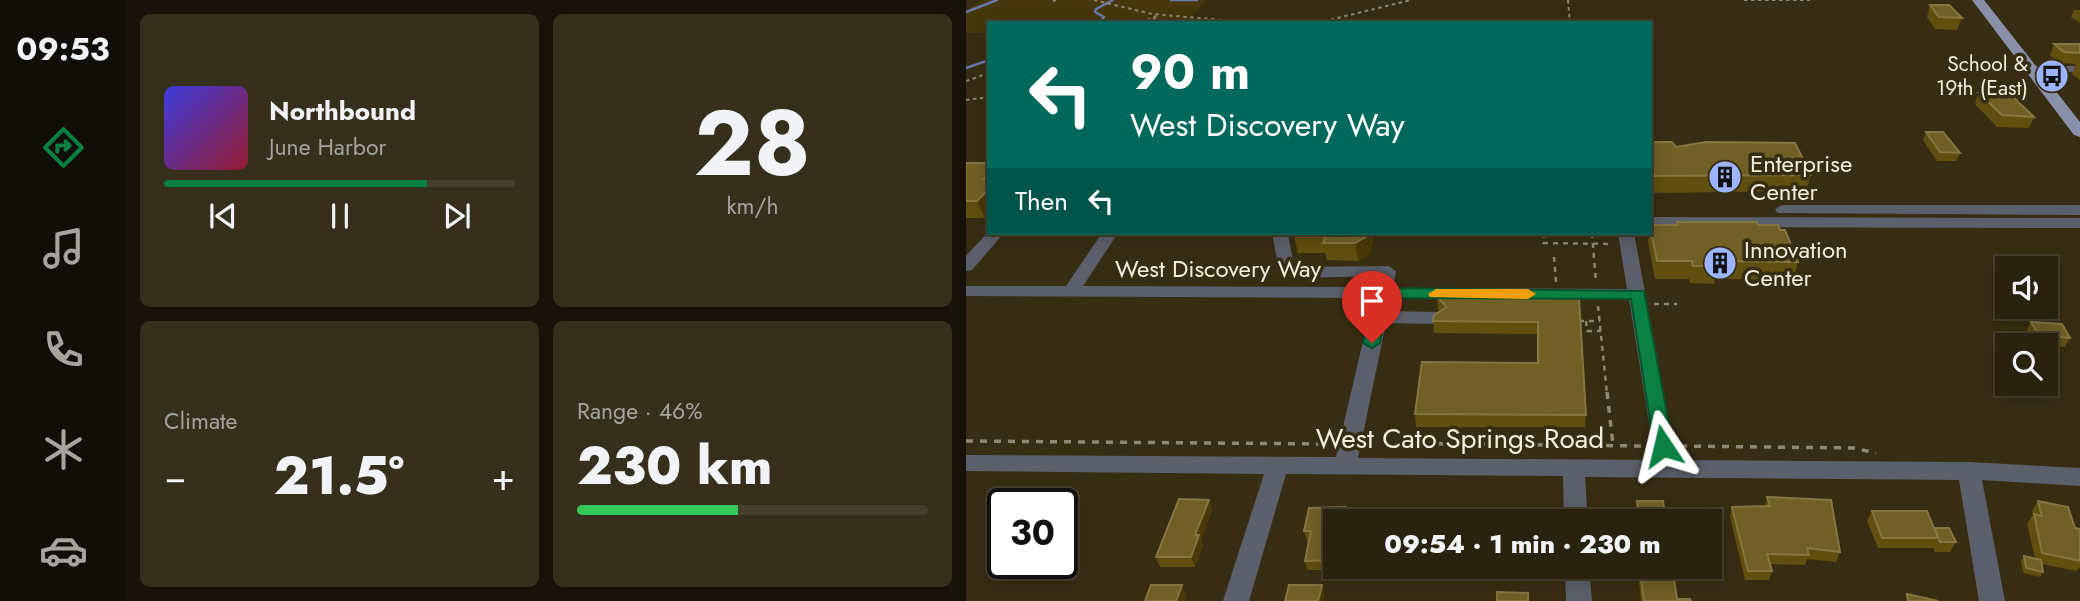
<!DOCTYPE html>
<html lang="en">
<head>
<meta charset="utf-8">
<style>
	:root { --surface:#29220e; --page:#352f1c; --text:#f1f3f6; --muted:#a5a49e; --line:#453f2e; --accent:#0b8043 }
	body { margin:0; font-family:Jost,sans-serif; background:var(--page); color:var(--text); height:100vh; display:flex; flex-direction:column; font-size:26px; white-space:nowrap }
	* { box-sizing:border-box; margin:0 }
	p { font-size:23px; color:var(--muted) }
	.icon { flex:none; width:38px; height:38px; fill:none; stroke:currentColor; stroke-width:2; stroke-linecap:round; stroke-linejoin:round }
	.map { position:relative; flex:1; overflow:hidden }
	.drawer { display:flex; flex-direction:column; gap:14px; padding:14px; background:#171308; width:840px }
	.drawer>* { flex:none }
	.hud { position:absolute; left:21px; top:21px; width:665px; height:214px; border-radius:0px; box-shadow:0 4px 18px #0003,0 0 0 2px var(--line); background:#00695c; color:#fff; overflow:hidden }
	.fabs { position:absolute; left:1029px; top:256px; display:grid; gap:14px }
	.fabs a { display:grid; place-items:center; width:63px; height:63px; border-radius:0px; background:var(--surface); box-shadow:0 4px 18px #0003,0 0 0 2px var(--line); font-size:35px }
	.speed { position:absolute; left:21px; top:488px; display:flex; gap:14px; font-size:35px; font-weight:700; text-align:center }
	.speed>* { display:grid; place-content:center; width:91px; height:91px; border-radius:50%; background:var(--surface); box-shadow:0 4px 18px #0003,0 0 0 2px var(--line); line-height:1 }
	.speed .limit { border:4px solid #111; border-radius:10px; background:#fff; color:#111 }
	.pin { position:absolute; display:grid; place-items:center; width:60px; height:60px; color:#fff; margin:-72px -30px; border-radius:50% 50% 50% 0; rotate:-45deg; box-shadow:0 0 7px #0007 }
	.pin .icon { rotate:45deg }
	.me { position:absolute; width:77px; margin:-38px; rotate:350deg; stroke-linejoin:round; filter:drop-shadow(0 0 5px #0008) }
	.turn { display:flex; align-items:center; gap:24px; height:147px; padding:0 28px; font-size:32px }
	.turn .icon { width:91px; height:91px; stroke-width:2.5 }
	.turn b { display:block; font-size:49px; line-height:60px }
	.then { display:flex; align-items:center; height:66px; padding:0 28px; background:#0003; gap:14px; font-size:26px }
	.big { font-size:52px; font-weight:800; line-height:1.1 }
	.drawer .widget { flex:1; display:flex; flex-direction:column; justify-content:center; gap:10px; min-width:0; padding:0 24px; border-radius:10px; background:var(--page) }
	.drawer .dial { align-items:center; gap:0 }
	.dial b { font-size:91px; line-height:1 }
	.song { display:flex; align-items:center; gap:21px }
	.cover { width:84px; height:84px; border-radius:10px; background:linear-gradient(135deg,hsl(240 70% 55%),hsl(350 70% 35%)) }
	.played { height:7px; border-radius:4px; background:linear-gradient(90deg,var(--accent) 75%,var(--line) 75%) }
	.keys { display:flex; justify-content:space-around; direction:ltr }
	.heat { display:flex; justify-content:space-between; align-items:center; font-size:38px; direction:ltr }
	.charge { height:10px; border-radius:5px; background:linear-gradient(90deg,#34c759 46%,var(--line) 0) }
	.drawer .tiles { flex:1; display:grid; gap:14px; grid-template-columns:repeat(2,1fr) }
	.trip { position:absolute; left:357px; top:509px; width:399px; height:70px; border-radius:0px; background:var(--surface); box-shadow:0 4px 18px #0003,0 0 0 2px var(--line); font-weight:800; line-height:70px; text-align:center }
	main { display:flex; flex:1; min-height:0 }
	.tabs { display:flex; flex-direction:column; width:126px; justify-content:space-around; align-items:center; background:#100e06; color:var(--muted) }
	.tabs .icon { width:49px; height:49px }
	.tabs .current { color:var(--accent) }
	.tabs b { font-size:32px; color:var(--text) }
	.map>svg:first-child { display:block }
</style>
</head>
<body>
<main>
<nav class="tabs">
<b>09:53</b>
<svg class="icon current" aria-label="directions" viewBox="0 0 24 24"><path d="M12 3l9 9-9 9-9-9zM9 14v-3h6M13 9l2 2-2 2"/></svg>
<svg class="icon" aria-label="music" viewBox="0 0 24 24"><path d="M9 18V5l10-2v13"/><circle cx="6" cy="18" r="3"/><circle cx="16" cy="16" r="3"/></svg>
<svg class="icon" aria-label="phone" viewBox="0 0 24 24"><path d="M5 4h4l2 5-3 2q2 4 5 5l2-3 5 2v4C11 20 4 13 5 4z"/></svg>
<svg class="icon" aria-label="climate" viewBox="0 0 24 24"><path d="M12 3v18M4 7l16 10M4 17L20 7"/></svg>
<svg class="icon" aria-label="car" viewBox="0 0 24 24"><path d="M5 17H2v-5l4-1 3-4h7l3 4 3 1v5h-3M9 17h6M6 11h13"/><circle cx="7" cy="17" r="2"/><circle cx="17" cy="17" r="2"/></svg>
</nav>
<section class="drawer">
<div class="tiles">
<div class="widget">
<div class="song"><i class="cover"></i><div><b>Northbound</b><p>June Harbor</p></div></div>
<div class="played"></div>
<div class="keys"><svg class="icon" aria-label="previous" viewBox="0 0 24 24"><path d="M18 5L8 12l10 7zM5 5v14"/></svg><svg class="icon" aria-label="pause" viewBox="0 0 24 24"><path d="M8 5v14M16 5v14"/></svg><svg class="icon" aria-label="next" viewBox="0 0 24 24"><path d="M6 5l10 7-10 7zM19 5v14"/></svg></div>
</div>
<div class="widget dial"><b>28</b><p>km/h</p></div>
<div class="widget"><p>Climate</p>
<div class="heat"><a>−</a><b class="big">21.5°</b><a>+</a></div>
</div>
<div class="widget"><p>Range · 46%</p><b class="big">230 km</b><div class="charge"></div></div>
</div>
</section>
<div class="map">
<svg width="1114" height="601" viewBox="0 0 1114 601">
	<rect width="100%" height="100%" fill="#372d12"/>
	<!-- green -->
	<path fill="#46380c" d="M16 0H240L220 23H23V33H0V11Z"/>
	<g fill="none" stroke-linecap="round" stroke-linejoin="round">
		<!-- stream -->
		<path stroke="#6879ac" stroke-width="2.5" d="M205 0H231
			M0 12 31 0
			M133 23 138 17 129 12 130 9 147 0
			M0 68 23 60"/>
		<!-- path-far2 -->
		<path stroke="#908872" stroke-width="2" stroke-dasharray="3.5 3.5" stroke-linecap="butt" d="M128 0 186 14 292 23
			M602 0 604 23
			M778 0H844
			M87 1 90 0
			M187 18 201 23
			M175 23 192 15
			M351 23 445 0
			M0 81 23 73
			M0 100 23 97"/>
		<!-- path-far1 -->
		<path stroke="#908872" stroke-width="2.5" stroke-dasharray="5 5" stroke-linecap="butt" d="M578 233 577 243 646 244
			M626 233 630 282
			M588 257 590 282
			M688 304H711
			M632 306 641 394
			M613 321H634
			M620 321 621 331H635"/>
		<!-- path -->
		<path stroke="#908872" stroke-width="3.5" stroke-dasharray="7 7" stroke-linecap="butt" d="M641 392 647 445
			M0 441 364 444
			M402 443 679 446
			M714 446 887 448 910 453"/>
		<!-- minor -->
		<path fill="#5c606c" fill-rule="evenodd" d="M1060 66H1114V72L1064 71 1060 70Z
			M817 205H1114V215L812 213 809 210 812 207Z
			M684 217 1114 218V228L684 227Z
			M23 231 38 233 6 270 0 271V256Z
			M136 233H152L117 286 410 287 412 276 330 278 314 274 306 233H322L328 267 422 266 430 271 427 288 661 289 652 233H668L710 460 1003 462 1114 468V486L1016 480 1039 601H1013L993 480 619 477 622 522H598L597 476 320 474 283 601H257L298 474 0 471V455L370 457 407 298 0 296V286H100ZM425 298 663 299 689 460 392 458 420 323 470 324 479 318 470 312 422 311Z
			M599 567H623L626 601H600Z"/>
		<!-- major -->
		<path fill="#8891a9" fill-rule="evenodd" d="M1006 0H1018L1114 122V137L1108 135Z"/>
	</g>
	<!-- wall -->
	<path fill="#614f0f" d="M964 5 996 18 991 30 969 29 961 17Z
		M1108 10H1114V23L1105 17Z
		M1088 44H1114V80L1106 74 1110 64 1093 63 1084 55Z
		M1013 93 1068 117 1063 128 1031 127 1009 104Z
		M960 132 994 153 990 161H971L957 140Z
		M684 142 845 175 840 191 684 193Z
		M0 163 19 218H0Z
		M711 222 792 225 832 262 828 280 749 279 748 284 724 283 723 279H689L682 242 683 233H684V225H710Z
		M329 233H409L404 253 392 261 361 260 359 253H332L328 236Z
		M471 297 613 298 620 415 619 427H450L449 414 572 363V334L468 333 467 321 474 311 472 309Z
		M1065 322 1104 338 1099 347 1080 346V345H1067L1060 332Z
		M801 497 874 552 870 562 841 559 839 565 804 564 806 571 803 580H779L764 517 766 507 799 506Z
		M243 500 246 510 235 540 237 545 229 567H194L190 557Z
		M671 501 700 522H671L670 511Z
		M1072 501 1109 528 1114 529V568H1113L1110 571 1076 564 1077 572 1074 577 1057 573 1055 561 1058 556 1069 558 1061 524 1067 515 1066 511Z
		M906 511 968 529 990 542 984 552H969L967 548H912L901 521Z
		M382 517 381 522H369V567H373L372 570H341L339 561 343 541H341L338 531Z
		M524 567H557V573L524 572Z
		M674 572 711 599 725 601H675L673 582Z"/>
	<!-- shaded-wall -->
	<path fill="#4a3a07" d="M23 174V214L19 218 11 201 18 179Z
		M402 233H409L404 253 392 261 389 243Z
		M243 500 246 510 235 540 237 545 229 567 225 557 229 535Z
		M380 507 382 517 381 522H377Z
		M216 585 220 595 218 601H210Z
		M356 585 358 595 357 601H352Z"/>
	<!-- building -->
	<path fill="#716026" stroke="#857642" stroke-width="2" d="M964 5H983L996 18 973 17Z
		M1088 44H1114V53L1098 52Z
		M1013 93H1043L1068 117 1036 115Z
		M960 132H977L994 153 974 152Z
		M684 142H706L710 147 740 142 829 143 845 175 684 176Z
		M0 163H23V174L18 179H23V189L11 201H0Z
		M711 222H791L792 225H812L814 230H819L832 262 750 261 752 266H727L726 261H691L684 225H712Z
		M329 233H402L401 236 389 243H357L360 236H328Z
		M471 297 613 298 620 415 449 414 456 362 572 363V322L467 321 468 315 481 307Z
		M1065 322 1096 324 1104 338 1073 335Z
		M801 497 865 500 874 552 841 548 843 555 801 554 806 571H782L766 507 804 506Z
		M213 499 243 500 229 535H233L225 557H190Z
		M671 501H697L700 522H673Z
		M1072 501 1102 507 1109 528 1114 529V561L1076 553 1068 514 1076 516Z
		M380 507 377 522H369V560L339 561 345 531H338L343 508Z
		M527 510H562V522H526Z
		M906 511H961L972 538H916Z
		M969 528H983L990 542H974Z
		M1058 556 1075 560 1077 572 1060 568Z
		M674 572H707L711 599H724L725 601H678Z
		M185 585H216L210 601H179Z
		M323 585H356L352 601H319Z
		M531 592 562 593V601H531Z
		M941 594 972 601H942Z"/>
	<!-- route -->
	<path fill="#0b8043" stroke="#07532c" stroke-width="2" d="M416 288 678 291 707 446 704 451 697 453 691 451 688 446 665 299 423 298 414 343 406 348 397 343 408 293Z"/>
	<!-- slow -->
	<path fill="#f59e0b" d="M470 289H562L570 294 562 299 464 297 462 294Z"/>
	<!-- icons -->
	<defs>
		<symbol id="bus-disc" viewBox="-11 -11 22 22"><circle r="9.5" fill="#9bb4fd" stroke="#372d12"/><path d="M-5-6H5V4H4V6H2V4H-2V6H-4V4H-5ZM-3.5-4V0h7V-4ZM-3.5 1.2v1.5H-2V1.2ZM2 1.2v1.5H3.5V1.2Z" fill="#111"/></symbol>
		<symbol id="building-disc" viewBox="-11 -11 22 22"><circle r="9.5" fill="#9bb4fd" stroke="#372d12"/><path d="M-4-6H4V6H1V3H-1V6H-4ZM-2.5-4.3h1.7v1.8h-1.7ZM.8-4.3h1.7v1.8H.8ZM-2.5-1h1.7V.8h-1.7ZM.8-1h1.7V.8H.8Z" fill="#111"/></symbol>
	</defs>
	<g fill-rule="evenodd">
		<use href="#bus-disc" x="1067" y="57" width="38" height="38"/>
		<use href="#building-disc" x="740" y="158" width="38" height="38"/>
		<use href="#building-disc" x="735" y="244" width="38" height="38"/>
	</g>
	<g text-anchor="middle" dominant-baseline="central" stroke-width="7" stroke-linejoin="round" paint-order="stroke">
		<!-- far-poi labels -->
		<g font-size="21" fill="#f3eddd" stroke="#372d12" text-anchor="end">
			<text x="1062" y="64">School &amp;<tspan x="1062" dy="24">19th (East)</tspan></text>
		</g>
		<!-- poi labels -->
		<g font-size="24" fill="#f3eddd" stroke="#372d12" text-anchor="start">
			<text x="784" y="163">Enterprise<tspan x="784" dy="28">Center</tspan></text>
			<text x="778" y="249">Innovation<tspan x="778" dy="28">Center</tspan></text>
		</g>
		<!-- street labels -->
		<g font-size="24" fill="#f3eddd" stroke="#372d12">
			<text x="252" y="268">West Discovery Way</text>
		</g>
		<!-- near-street labels -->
		<g font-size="28" fill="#f3eddd" stroke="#372d12">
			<text x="494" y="438">West Cato Springs Road</text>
		</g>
	</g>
</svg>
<div class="fabs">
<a><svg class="icon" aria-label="sound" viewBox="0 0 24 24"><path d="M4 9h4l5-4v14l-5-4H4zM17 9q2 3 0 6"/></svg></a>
<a><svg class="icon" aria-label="search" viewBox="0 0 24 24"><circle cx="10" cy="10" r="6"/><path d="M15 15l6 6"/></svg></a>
</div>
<div class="speed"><div class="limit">30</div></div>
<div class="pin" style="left:406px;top:343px;background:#d93025"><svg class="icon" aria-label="arrive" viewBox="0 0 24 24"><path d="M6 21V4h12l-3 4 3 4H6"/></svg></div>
<svg class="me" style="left:697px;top:446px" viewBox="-20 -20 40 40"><path d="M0-17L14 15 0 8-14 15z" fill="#0b8043" stroke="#fff" stroke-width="4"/></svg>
<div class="trip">09:54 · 1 min · 230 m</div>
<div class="hud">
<div class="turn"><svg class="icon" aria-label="left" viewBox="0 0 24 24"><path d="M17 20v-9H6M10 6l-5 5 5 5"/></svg><div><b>90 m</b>West Discovery Way</div></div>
<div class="then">Then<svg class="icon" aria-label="left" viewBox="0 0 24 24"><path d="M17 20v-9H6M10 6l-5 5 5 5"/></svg></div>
</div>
</div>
</main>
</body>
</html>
